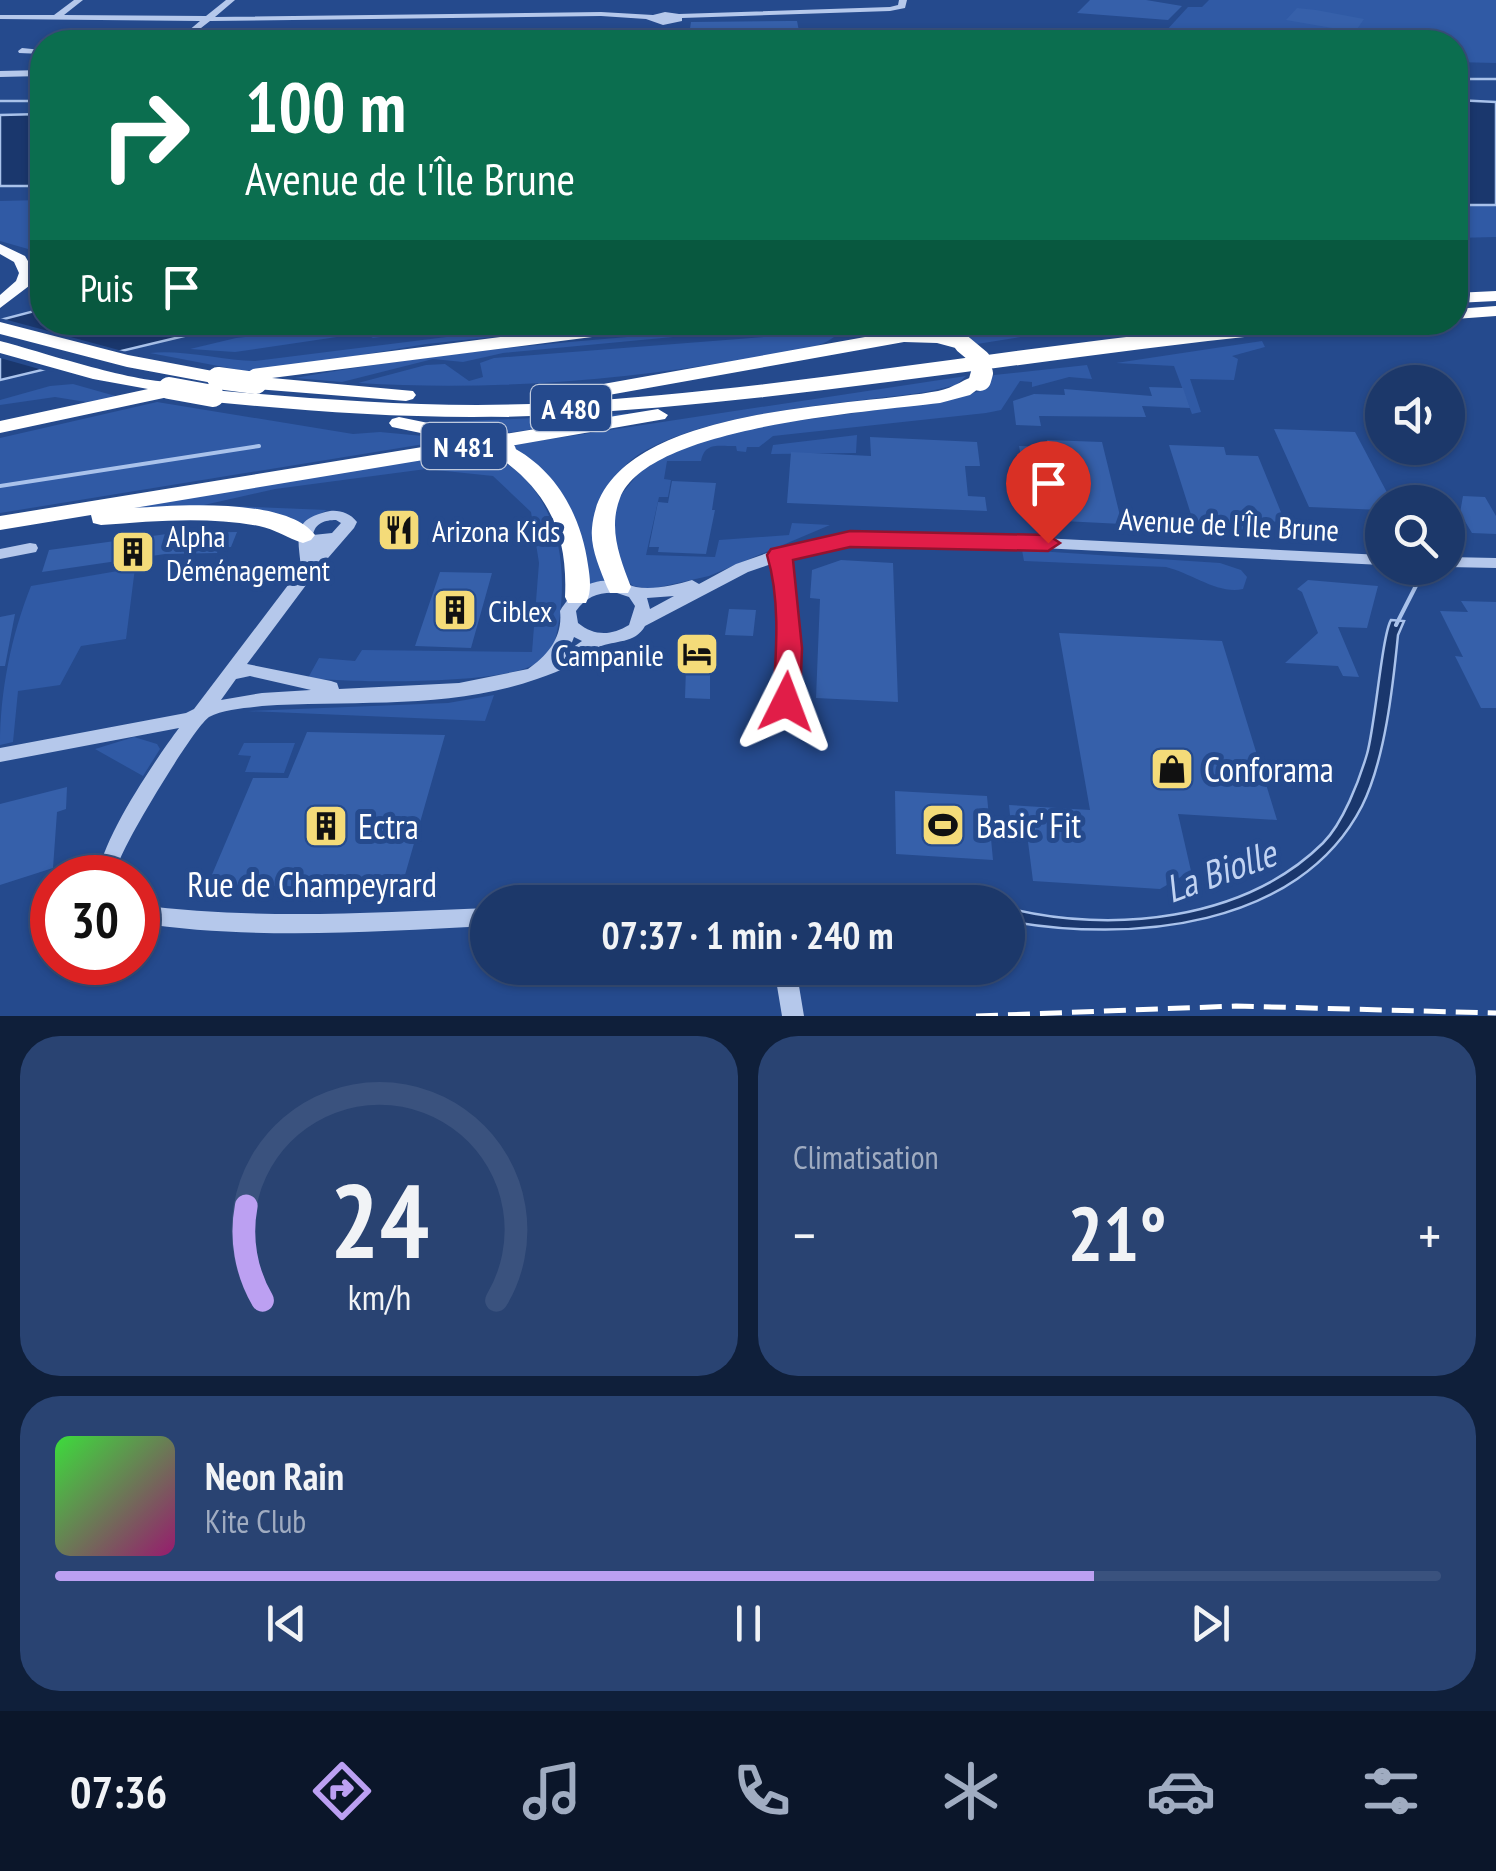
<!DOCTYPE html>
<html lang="fr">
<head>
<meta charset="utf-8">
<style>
	:root { --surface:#1c386a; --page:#294372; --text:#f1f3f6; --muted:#a0acc1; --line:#3a527e; --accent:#bca0f2 }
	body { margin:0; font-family:"PT Sans Narrow",sans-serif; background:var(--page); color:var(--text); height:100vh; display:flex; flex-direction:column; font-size:38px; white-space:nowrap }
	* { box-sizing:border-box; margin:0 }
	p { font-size:32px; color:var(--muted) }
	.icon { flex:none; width:55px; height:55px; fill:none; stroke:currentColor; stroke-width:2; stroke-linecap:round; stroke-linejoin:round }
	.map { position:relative; height:1016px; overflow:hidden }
	.panel { display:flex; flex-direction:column; gap:20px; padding:20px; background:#0f1f3a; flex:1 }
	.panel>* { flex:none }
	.hud { position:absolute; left:30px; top:30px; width:1438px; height:305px; border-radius:40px; box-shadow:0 2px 8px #0004,0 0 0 2px var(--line); background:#0b6e4f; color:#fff; overflow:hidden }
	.controls { position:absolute; left:1365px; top:365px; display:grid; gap:20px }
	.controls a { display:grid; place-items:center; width:100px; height:100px; border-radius:50%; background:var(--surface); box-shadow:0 2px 8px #0004,0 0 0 2px var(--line); font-size:50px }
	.speed { position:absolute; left:30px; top:855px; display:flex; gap:20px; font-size:50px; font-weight:700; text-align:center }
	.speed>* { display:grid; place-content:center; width:130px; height:130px; border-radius:50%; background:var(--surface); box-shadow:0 2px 8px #0004,0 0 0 2px var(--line); line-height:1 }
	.speed .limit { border:15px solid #d22; background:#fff; color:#111 }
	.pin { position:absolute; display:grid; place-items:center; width:85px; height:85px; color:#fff; margin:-102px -42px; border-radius:50% 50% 50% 0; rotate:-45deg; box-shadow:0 0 10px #0007 }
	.pin .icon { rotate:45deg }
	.me { position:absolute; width:110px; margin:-55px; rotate:3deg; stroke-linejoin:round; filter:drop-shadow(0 0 8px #0008) }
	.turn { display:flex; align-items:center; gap:35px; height:210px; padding:0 50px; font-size:45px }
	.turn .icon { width:130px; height:130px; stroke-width:2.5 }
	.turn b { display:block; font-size:70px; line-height:85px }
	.then { display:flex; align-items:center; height:95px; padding:0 50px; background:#0003; gap:20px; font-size:38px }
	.big { font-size:75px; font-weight:700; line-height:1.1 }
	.panel .tile { flex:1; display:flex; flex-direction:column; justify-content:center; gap:15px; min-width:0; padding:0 35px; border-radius:40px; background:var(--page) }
	.panel .dial { align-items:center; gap:0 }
	.dial svg { height:260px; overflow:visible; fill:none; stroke:var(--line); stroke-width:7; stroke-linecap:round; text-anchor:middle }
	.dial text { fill:var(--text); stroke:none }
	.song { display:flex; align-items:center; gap:30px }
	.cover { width:120px; height:120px; border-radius:15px; background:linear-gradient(135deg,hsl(120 70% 55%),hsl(320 70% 35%)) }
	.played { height:10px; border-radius:5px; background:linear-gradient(90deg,var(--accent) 75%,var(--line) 75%) }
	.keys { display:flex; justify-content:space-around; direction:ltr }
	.heat { display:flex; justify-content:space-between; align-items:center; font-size:55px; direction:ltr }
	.panel .tiles { flex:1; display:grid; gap:20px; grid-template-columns:1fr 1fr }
	.tile:last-child { grid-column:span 2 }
	.trip { position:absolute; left:470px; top:885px; width:555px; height:100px; border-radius:50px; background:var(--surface); box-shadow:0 2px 8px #0004,0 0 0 2px var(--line); font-weight:700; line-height:100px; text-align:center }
	.tab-bar { display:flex; height:160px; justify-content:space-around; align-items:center; background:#0b162a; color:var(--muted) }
	.tab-bar .icon { width:70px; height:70px }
	.tab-bar .on { color:var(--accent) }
	.tab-bar b { font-size:45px; color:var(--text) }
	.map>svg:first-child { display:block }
</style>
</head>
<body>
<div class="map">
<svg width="1496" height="1016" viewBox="0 0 1496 1016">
	<rect width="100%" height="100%" fill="#254a8d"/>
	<!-- green -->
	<path fill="#305aa5" d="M1209 0H1496V63L1455 62V42H1229L1165 32 1188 7H1202Z
		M42 200V253L0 241V201Z
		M1455 205H1496V237L1455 238Z
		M346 323H496L373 338 364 333 235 352 190 349 236 338 348 325Z
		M558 323H628L426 344 255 373 150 353C178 349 223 360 255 361Z
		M939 323H1107L977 344Z
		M791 326 503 353 463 362 433 359 342 382 295 378C459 349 625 335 791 326Z
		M801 334 834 337C813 353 773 354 746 359 617 381 489 391 358 383L426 365 445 364 469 381 483 377 480 363 494 358Z
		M1262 341 1265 347 1232 356 1238 359 1234 380 1190 379 1201 412 1192 414 1174 366 1116 363Z
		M1087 365 1092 379 1069 377 1032 387V382L1020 381 1001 410 986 413 773 436 759 447H747L746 452 737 451 736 446C717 446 705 442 701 461H667L664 479 671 480 668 497H659L646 555 715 557 719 540 789 535 792 523 830 525 709 576 651 589 633 586 621 574 610 518 616 501 647 463 736 429 950 400 980 391 994 375Z
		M966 376 956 385 926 392C842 404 713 411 641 453 621 465 602 492 596 513 590 536 601 559 608 580L584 585 570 520 504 446Z
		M73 384 119 397 86 402 55 397 0 405V400L50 386Z
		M157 402 353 434 380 432 455 439 0 513V438Z
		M643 413 485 436 423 423Z
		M857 435 856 453 771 454 773 445Z
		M483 449C498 459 517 468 528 482 567 526 568 596 553 648 548 653 542 660 535 664 500 685 352 683 308 678L319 658 355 661 362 650 532 652 539 563 531 512 493 476 426 469 275 489 204 505 327 510 300 525 106 514 140 504Z
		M1022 550 1220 563 1241 570 1247 577 1243 589C1219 595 1191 573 1166 567L1024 561Z
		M135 568 126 639 81 646 60 685 18 691 13 742 0 745C0 692 11 636 31 586Z
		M494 695 485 721 247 711 448 703Z
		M134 737 157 744 160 749 143 776 95 749Z
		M244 743H295L284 773 245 772 251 756 238 755Z"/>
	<!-- water -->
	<path fill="#1a376d" stroke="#a9c2eb" stroke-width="2.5" d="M1455 100 1496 102V205H1455Z
		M42 114V186H0V115Z
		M42 309V322L273 323 205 331 0 380V320Z
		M1391 620 1404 621 1398 635C1393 686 1385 760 1362 806 1299 929 1129 943 1008 921V908C1111 934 1244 921 1323 843 1343 823 1359 781 1367 754 1375 727 1382 635 1391 620Z"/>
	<!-- pier -->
	<path fill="#254a8d" d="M0 318 130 353 50 372 0 358Z"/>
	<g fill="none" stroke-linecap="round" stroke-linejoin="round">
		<!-- stream-far1 -->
		<path stroke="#a9c2eb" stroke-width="2.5" d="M1455 79H1496
			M0 101H42"/>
		<!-- stream -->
		<path stroke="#a9c2eb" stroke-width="4" d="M0 486 259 446
			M1396 625 1424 570"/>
	</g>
	<!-- building -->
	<path fill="#3660aa" d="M1090 0H1146L1182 6 1168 20 1077 13Z
		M1297 8 1316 10 1364 19 1355 32 1286 20Z
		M790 21H797L799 31H789V42H688L691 22Z
		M1149 387 1183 388 1190 408 1142 406 1146 417 1039 416 1041 426 1016 425 1013 401 1034 394 1065 395 1064 389 1152 396Z
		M1274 429 1355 432 1392 502H1382V510L1309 507Z
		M870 437 977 442 980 466H965L968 496 985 497 987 511 787 503 791 452 871 456Z
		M1047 440 1102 442 1122 524 1063 521 1061 512 1029 511 1027 498 1053 499 1048 479 1025 478 1019 446 1048 447Z
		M1169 445 1224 447 1226 455 1258 456 1285 522 1251 521 1254 530 1195 527Z
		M672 481 716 483 712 510H715L706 554 658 552 659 547H649L658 502 668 503Z
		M1463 496 1485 497 1496 516V534L1472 533 1460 513Z
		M237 532 231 547 219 548 217 553 165 554 42 572 49 550 174 533Z
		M841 560 893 563 898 702 816 698 820 599 810 598 812 570Z
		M440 572 492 573 471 648 415 646Z
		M1308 580 1378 586 1367 628 1338 627 1359 677 1343 676 1338 666 1285 663 1318 633 1302 592 1297 589Z
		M1461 601 1496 602V708H1481L1455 656 1463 657 1440 611 1468 612Z
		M729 609 756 610 753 636 725 635Z
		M15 614 5 666H0V617Z
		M1059 633 1222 641 1277 820 1178 814 1191 871 1160 889 1033 881 1026 826 1011 825 1009 805 1090 810Z
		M687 638 710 639V699L685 698Z
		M307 732 445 735 401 889 208 884 253 778H288Z
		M67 787 66 809 57 812 53 868 0 885V804Z
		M895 791 987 796 993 860 896 854Z"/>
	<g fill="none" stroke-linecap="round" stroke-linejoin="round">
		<!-- minor -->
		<path fill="#b5c8eb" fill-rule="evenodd" d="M74 0H83L64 15 206 16 226 0H235L215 17 601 12 653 15 665 12 679 14 890 7 898 5 899 0H907L905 8 890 11 682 18V21L663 25 646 19 601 16 210 21 183 42H175L200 21 0 19V15H54Z
			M22 48 42 50V54L19 53 18 51Z
			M42 70V76L0 77V71Z
			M330 511C340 510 350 513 357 522L354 528 315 573 247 664 331 681 337 683 339 689 459 683 528 669C548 655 563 637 560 611 573 589 594 576 621 582 626 583 631 586 636 587 654 590 675 585 692 580L699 584 736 564 773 551 850 534 1001 536 1382 555V565L1001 546 850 544 788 558C802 603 797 656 795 702L792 707 786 709 780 707 777 702 780 648 777 574 774 563 748 572 645 626C635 644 615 640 599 647 589 651 582 659 573 664 562 670 549 675 537 679 450 710 353 700 262 706 246 708 223 709 209 717 194 727 125 842 119 862 118 868 119 872 119 878H99C97 845 158 756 179 728L0 762V748L186 713 194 709 301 568C298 536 291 519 330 511ZM336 520 341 523 332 533 313 535C315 523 325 520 336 520ZM617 593 629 597 635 606 629 625C611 636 594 636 578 623L576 611C587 596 599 592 617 593ZM674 596 650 609 647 598ZM574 637 582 641 569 650ZM250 676 311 690 262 693 221 700 236 679Z
			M30 543 36 544 38 548 36 552 0 559V549Z
			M1448 557 1496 558V568L1448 567Z
			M138 905C254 920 371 913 488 908V926C371 932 253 940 138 923Z
			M774 968H796L804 1016H782Z"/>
		<!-- major -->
		<path fill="#f9fbff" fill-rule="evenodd" d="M0 244 25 256 35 273 29 286 0 308V295L16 281 19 273 14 262 0 254Z"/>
		<!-- highway -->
		<path fill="#fff" fill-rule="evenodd" d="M1496 291V301L1455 303V293Z
			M1496 306V316L1455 319V309Z
			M0 322 128 355 218 372 228 378 218 384 127 367 0 334Z
			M615 322H769L760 328 648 336 639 331 272 378 413 391 416 395 413 399 406 401 256 389 249 387 243 375 253 369Z
			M1266 322H1344L1335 328C1074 351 815 401 553 415 439 421 326 413 213 402L203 396 213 390C326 400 439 409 553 403 792 390 1028 343 1266 322Z
			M904 330 938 331 970 340 972 344 963 350 937 343 904 342 592 398 582 392 592 386Z
			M0 341C43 352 150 389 187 381L197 387 187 393 0 433V421L148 389 93 379 0 353Z
			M980 374 990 380 970 395 940 403C870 412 648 426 620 498 608 529 620 558 631 587L628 593H610L607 587C600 569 590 548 592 528 602 405 846 408 938 391 954 388 965 378 980 374Z
			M658 409 668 415 665 419 510 446C556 469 581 515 588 565 590 578 592 591 586 603H568L565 597C568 535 549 491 497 456L496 448 134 508C177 505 286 497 315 535L311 540 303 543C287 538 275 529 259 526 207 516 153 521 101 525L93 523 91 515 0 530V516L459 441 392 427 389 423 392 419 399 417 477 433 480 438Z"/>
		<!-- rail -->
		<path stroke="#fff" stroke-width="5" stroke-dasharray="22 10" stroke-linecap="butt" d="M976 1016 1236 1006 1496 1013"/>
		<!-- highway-bridge-far1 -->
		<path stroke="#fff" stroke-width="18" d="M963 344 981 359V376"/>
		<!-- highway-bridge -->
		<path stroke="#fff" stroke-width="22" d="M218 378 256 383
			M980 380 982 373
			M169 388 213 396
			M470 437 505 451"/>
	</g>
	<!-- route -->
	<path fill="#e11d48" stroke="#92132f" stroke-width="2.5" d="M850 531 1048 535 1060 543 1048 551 850 547 793 560 802 648 800 702 796 710 786 713 777 710 773 702C776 654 781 601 767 555L771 549Z"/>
	<!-- icons -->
	<defs>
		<symbol id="restaurant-square" viewBox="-11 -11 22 22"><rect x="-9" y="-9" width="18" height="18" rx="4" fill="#f4db79" stroke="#254a8d"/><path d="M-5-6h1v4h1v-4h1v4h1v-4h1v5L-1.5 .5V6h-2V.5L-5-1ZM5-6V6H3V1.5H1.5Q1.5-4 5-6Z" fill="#111"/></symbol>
		<symbol id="building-square" viewBox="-11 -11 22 22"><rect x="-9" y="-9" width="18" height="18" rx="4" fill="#f4db79" stroke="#254a8d"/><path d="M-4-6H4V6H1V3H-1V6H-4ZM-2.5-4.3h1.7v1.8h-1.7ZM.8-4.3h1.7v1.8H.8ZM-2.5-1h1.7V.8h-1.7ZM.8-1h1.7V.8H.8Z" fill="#111"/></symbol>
		<symbol id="hotel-square" viewBox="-11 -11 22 22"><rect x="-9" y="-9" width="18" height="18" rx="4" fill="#f4db79" stroke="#254a8d"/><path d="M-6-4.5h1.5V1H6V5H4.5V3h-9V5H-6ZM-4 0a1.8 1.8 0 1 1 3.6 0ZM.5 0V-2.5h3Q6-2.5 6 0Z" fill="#111"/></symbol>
		<symbol id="shop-square" viewBox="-11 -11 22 22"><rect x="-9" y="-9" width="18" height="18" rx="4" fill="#f4db79" stroke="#254a8d"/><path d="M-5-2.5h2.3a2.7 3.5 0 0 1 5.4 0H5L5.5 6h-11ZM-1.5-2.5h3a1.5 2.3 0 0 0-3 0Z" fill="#111"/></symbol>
		<symbol id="stadium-square" viewBox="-11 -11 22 22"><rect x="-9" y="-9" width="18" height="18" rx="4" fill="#f4db79" stroke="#254a8d"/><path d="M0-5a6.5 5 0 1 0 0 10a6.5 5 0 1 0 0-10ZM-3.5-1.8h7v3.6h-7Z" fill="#111"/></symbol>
	</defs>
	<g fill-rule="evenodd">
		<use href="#restaurant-square" x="374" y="505" width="50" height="50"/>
		<use href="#building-square" x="108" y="527" width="50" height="50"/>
		<use href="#building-square" x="430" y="585" width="50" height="50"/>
		<use href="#hotel-square" x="672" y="629" width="50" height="50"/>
		<use href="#shop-square" x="1147" y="744" width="50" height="50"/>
		<use href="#stadium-square" x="918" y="800" width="50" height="50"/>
		<use href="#building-square" x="301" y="801" width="50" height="50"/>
	</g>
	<g text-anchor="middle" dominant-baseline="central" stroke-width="10" stroke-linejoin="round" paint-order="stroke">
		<!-- shield labels -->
		<g fill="#254a8d" stroke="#bec9dd" stroke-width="2.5">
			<rect x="531" y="385" width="80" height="46" rx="8"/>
			<rect x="421.5" y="423" width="85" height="46" rx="8"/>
		</g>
		<g font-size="28" font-weight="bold" fill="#fff">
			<text x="571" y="408">A 480</text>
			<text x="464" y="446">N 481</text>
		</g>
		<!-- street labels -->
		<g font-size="30" fill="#fff" stroke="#254a8d">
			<text transform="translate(1229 524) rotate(3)">Avenue de l'Île Brune</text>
		</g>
		<!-- poi labels -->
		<g font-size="30" fill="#fff" stroke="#254a8d" text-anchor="start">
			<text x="432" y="530">Arizona Kids</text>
			<text x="166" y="535">Alpha<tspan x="166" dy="34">Déménagement</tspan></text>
			<text x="488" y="610">Ciblex</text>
			<text x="664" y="654" text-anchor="end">Campanile</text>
		</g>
		<!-- near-poi labels -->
		<g font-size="35" fill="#fff" stroke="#254a8d" text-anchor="start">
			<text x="1204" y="769">Conforama</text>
			<text x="976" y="825">Basic' Fit</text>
			<text x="358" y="826">Ectra</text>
		</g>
		<!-- near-street labels -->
		<g font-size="35" fill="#fff" stroke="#254a8d">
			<text x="312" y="884">Rue de Champeyrard</text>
		</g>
		<!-- near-water labels -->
		<g font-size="38" font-style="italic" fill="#c1d3f2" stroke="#254a8d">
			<text transform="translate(1220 870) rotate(-20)">La Biolle</text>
		</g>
	</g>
</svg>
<div class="controls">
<a><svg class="icon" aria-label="sound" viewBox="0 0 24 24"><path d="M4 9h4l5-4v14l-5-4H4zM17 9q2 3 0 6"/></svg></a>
<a><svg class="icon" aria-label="search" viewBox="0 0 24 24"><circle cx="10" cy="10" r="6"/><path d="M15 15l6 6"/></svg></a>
</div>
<div class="speed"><div class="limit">30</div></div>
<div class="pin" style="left:1048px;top:543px;background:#d93025"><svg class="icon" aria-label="arrive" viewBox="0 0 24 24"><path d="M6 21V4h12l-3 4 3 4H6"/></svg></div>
<svg class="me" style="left:786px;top:702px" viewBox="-20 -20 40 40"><path d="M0-17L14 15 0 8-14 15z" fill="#e11d48" stroke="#fff" stroke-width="4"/></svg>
<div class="trip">07:37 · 1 min · 240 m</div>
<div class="hud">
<div class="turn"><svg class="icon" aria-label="right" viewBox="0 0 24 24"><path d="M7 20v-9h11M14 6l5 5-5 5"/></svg><div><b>100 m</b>Avenue de l'Île Brune</div></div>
<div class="then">Puis<svg class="icon" aria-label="arrive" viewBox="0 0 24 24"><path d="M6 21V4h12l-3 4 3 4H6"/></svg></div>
</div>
</div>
<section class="panel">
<div class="tiles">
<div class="tile dial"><svg viewBox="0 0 100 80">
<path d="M14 69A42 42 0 1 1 86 69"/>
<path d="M14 69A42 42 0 0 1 9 40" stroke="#bca0f2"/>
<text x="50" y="56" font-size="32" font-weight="700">24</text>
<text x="50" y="72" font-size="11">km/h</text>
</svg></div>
<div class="tile"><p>Climatisation</p>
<div class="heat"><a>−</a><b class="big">21°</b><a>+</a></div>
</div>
<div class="tile">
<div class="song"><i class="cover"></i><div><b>Neon Rain</b><p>Kite Club</p></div></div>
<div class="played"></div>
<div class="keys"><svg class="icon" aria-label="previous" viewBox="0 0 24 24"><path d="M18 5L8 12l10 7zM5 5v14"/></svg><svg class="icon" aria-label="pause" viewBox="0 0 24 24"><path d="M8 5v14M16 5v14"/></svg><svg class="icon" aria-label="next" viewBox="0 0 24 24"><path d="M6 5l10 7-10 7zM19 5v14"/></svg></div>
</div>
</div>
</section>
<nav class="tab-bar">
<b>07:36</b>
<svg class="icon on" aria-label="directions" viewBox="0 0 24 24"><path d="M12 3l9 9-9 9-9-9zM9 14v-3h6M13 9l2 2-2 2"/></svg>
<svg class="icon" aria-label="music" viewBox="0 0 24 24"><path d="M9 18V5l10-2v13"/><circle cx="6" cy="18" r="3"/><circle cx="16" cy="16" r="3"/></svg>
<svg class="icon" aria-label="phone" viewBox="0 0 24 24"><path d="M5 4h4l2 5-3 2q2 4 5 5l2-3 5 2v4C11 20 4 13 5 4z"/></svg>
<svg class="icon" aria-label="climate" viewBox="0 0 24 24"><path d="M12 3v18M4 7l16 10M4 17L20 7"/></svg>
<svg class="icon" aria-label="car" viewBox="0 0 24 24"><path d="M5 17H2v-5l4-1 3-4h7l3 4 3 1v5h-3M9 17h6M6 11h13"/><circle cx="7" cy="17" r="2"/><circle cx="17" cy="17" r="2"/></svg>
<svg class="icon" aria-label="filters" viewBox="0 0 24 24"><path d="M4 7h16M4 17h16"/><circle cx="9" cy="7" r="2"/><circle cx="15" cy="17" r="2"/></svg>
</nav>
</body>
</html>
